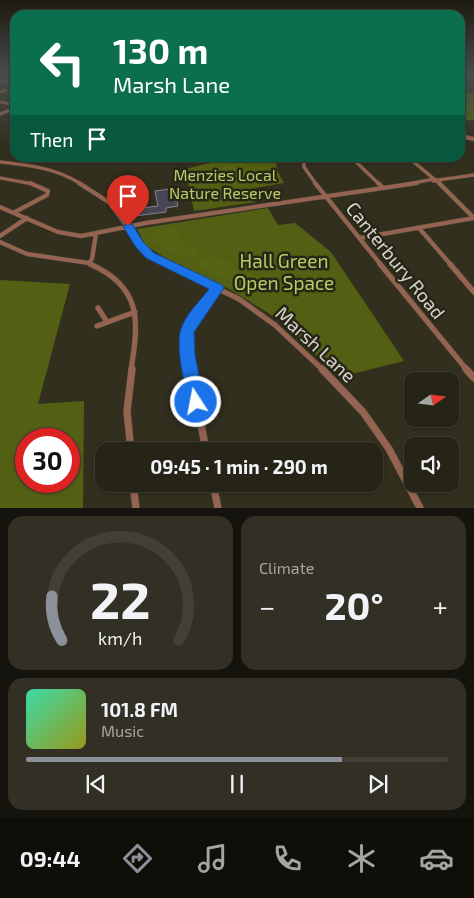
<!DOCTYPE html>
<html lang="en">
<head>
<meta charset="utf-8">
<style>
	:root { --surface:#262317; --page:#322f24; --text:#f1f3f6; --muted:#a4a4a1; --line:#424036; --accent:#8c9099 }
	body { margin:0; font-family:"Exo 2",sans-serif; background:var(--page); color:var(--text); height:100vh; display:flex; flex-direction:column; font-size:19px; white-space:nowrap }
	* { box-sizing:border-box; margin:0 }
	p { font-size:16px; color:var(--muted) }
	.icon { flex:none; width:28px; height:28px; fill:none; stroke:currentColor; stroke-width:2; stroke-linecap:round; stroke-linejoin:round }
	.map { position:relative; height:508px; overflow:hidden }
	.side { display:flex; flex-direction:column; gap:8px; padding:8px; background:#15130d; flex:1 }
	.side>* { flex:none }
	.hud { position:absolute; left:10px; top:10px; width:455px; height:152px; border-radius:15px; box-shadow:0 1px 4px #0004,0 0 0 1px var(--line); background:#0b6e4f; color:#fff; overflow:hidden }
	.needle { width:32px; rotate:76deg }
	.tools { position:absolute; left:404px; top:372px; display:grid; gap:10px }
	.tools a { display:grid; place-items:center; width:55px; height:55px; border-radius:10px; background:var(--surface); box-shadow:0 1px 4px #0004,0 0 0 1px var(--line); font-size:25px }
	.speed { position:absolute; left:15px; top:428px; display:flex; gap:10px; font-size:25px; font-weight:700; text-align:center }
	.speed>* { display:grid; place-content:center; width:65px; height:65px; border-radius:50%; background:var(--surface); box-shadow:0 1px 4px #0004,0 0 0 1px var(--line); line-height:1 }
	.speed .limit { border:8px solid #d22; background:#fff; color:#111 }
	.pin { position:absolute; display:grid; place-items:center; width:42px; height:42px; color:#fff; margin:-51px -21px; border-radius:50% 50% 50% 0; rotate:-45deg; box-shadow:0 0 5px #0007 }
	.pin .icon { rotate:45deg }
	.me { position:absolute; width:55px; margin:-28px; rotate:349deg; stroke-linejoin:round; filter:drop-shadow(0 0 4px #0008) }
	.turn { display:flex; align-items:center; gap:18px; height:105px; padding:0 20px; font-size:22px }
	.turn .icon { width:65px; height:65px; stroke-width:2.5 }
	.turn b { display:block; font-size:35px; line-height:42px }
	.then { display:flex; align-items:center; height:48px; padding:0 20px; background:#0003; gap:10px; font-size:19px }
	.big { font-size:38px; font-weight:700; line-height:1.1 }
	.side .tile { flex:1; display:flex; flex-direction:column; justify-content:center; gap:8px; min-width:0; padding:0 18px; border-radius:15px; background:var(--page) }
	.side .dial { align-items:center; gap:0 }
	.dial svg { height:130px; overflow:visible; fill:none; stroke:var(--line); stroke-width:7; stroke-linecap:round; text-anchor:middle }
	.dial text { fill:var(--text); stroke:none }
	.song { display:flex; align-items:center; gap:15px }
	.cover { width:60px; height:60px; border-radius:8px; background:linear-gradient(135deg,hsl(160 70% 55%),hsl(60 70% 35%)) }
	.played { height:5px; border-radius:2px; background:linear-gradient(90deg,var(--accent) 75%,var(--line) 75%) }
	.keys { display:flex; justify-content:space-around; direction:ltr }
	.heat { display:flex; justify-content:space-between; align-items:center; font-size:28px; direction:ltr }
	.side .tiles { flex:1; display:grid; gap:8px; grid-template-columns:1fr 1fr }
	.tile:last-child { grid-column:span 2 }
	.trip { position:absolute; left:95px; top:442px; width:288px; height:50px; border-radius:15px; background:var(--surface); box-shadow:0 1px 4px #0004,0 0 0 1px var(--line); font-weight:700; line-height:50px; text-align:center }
	.dock { display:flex; height:80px; justify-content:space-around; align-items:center; background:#0f0e09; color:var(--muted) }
	.dock .icon { width:35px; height:35px }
	.dock .active { color:var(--accent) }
	.dock b { font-size:22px; color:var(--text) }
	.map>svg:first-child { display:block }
</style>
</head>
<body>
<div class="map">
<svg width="474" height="508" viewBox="0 0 474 508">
	<rect width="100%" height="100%" fill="#322f1f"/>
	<!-- green -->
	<path fill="#536014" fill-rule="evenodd" d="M460 93H474V120L460 121Z
		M226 158H278C273 167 280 175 284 183L250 189 256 202 194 211 185 169 226 159Z
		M268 208 278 225 295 223 331 252 404 361 340 377 276 318 231 290 175 264 145 245 137 229Z
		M0 280 70 284 38 404 84 401 83 508H0ZM26 439H69V481H26Z"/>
	<!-- forest -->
	<path fill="#556314" d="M230 158H250C249 162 245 164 244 168 240 181 235 191 221 183L219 174Z
		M170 227 181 229V235L176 238 184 246 198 251 196 256 181 257 150 239C152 231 162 229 170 227Z
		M211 255 230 261C238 279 263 270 273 285L267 287 254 282 249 288 240 286 199 266 198 261Z"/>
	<!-- building -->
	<path fill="#484555" stroke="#858294" d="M170 189 171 195 175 194 178 206 166 208V212L135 216 133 204 140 203 142 208 158 206 155 191Z"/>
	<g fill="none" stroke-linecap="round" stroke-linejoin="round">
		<defs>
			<path id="minor-far4" d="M0 82 15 81
				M0 92 6 90
				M0 102 15 105"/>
			<path id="minor-far3" d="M304 158V167L316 184
				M352 158 379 184
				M409 158 434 179
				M0 162C29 165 56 168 81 184
				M0 178 33 184
				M438 180 474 175
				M438 182 440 184
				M408 184 434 179 440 181H433"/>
			<path id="minor-far2" d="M79 183 110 203 146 253 170 265
				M315 183 381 265
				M378 183 383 188
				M439 183 474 218
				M0 207 58 232 81 236 146 223 417 183
				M15 212 47 195 48 191 30 183
				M419 228 451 265
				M0 236 27 218
				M360 238 474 218
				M0 242 27 254 89 263 92 259 96 234
				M89 263 93 265"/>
			<path id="minor-far1" d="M90 264C142 287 139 320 131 370
				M167 264 239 299 275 325 323 370
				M380 264 467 370
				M450 264 474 292
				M98 308 107 322
				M97 326 135 312
				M191 370 186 341 189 326 217 288"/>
			<path id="minor" d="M191 369 206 451
				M322 369 363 412 389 449 420 508
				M466 369 474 378
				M131 451 127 411 132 369
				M133 484 136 508
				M213 484 218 508"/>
			<path id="tertiary-far1" d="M0 114 15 108"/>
			<path id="tertiary" d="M460 136 474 139"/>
		</defs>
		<!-- minor-far4 casing -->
		<use href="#minor-far4" stroke="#4c4a3b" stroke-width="3"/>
		<!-- minor-far3 casing -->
		<use href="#minor-far3" stroke="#4c4a3b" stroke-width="4"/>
		<!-- minor-far2 casing -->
		<use href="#minor-far2" stroke="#4c4a3b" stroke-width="5"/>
		<!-- minor-far1 casing -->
		<use href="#minor-far1" stroke="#4c4a3b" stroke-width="6"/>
		<!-- minor casing -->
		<use href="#minor" stroke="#4c4a3b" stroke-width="8"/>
		<!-- tertiary-far1 casing -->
		<use href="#tertiary-far1" stroke="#4c4a3b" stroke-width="4"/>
		<!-- tertiary casing -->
		<use href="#tertiary" stroke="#4c4a3b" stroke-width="4.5"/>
		<!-- minor-far4 -->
		<use href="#minor-far4" stroke="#95634f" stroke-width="2.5"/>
		<!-- minor-far3 -->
		<use href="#minor-far3" stroke="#95634f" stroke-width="3"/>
		<!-- minor-far2 -->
		<use href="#minor-far2" stroke="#95634f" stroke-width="4"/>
		<!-- minor-far1 -->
		<use href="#minor-far1" stroke="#95634f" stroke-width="5"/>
		<!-- minor -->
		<use href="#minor" stroke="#95634f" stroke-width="7"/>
		<!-- tertiary-far1 -->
		<use href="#tertiary-far1" stroke="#95634f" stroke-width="3"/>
		<!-- tertiary -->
		<use href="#tertiary" stroke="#95634f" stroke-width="4"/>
	</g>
	<!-- sky -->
	<linearGradient id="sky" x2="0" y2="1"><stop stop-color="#1c1a11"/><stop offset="0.51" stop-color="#494d4d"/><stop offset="1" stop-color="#494d4d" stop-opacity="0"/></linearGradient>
	<rect width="474" height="145" fill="url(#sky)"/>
	<!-- route -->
	<path fill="#1a73e8" stroke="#114b97" d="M128 223 132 224 143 242 154 253 222 285 224 288 194 332 195 355 204 402 202 407 196 410 190 407 188 402C185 382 173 342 183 324 189 311 201 300 209 289L146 258 135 246 123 226Z"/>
	<g text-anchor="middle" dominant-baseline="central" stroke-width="5" stroke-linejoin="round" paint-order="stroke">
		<!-- far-park labels -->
		<g font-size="16" fill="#b7cc66" stroke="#282616">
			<text x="225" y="174">Menzies Local<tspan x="225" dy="18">Nature Reserve</tspan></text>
		</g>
		<!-- park labels -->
		<g font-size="19" fill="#b7cc66" stroke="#282616">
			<text x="284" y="260">Hall Green<tspan x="284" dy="22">Open Space</tspan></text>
		</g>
		<!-- street labels -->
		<g font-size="19" fill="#d6d5cb" stroke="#282616">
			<text transform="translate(396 260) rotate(51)">Canterbury Road</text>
			<text transform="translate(316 344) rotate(43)">Marsh Lane</text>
		</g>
	</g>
</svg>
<div class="tools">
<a><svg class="needle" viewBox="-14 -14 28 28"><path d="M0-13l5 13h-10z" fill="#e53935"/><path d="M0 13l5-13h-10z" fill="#a4a4a1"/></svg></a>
<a><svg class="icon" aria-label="sound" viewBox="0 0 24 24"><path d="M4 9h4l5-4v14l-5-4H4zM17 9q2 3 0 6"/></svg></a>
</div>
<div class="speed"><div class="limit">30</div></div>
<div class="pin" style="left:128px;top:226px;background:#d93025"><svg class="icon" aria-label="arrive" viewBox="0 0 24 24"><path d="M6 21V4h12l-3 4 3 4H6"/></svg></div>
<svg class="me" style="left:196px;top:402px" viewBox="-20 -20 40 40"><circle r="17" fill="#1a73e8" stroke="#fff" stroke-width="3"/><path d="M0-11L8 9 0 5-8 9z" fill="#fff"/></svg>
<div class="trip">09:45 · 1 min · 290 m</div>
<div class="hud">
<div class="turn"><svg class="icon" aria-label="left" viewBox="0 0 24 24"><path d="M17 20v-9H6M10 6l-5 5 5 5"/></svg><div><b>130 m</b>Marsh Lane</div></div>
<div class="then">Then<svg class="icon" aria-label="arrive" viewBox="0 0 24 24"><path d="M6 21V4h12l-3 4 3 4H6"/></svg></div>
</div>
</div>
<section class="side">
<div class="tiles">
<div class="tile dial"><svg viewBox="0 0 100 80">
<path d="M14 69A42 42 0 1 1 86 69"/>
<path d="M14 69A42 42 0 0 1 8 42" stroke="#8c9099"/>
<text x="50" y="56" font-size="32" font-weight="700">22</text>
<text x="50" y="72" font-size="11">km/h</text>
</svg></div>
<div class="tile"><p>Climate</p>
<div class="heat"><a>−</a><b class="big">20°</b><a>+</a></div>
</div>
<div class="tile">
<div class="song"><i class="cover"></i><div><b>101.8 FM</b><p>Music</p></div></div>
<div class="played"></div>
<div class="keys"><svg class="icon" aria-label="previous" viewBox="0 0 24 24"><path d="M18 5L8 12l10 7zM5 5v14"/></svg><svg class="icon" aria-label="pause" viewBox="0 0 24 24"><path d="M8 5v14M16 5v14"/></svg><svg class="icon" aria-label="next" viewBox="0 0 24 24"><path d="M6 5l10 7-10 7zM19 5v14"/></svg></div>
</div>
</div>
</section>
<nav class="dock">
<b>09:44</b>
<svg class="icon active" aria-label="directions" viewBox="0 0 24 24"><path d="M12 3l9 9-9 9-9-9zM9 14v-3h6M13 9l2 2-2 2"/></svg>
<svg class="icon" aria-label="music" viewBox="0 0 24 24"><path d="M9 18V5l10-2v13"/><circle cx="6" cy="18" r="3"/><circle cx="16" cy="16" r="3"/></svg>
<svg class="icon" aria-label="phone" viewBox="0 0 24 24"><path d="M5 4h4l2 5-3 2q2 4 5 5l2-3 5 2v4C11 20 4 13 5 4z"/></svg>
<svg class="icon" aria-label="climate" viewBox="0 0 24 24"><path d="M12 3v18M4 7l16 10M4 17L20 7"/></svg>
<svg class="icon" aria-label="car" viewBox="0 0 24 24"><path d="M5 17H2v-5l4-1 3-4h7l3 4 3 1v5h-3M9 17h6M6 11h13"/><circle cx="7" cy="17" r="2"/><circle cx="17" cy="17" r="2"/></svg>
</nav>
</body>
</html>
